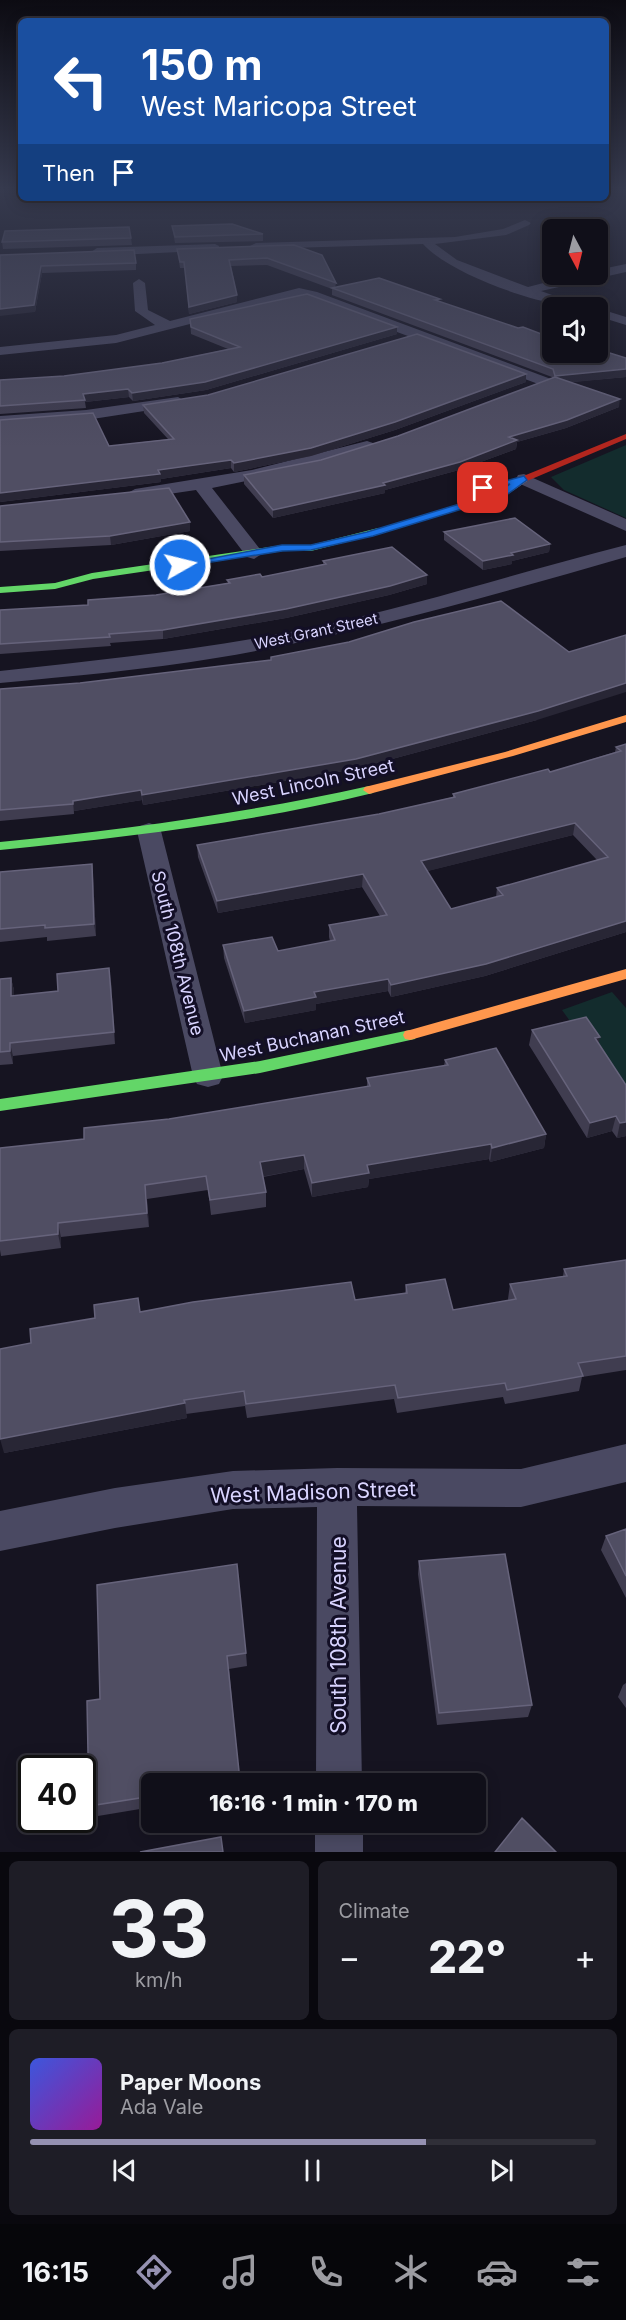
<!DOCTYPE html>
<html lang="en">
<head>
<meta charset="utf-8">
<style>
	:root { --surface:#100f19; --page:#1e1d26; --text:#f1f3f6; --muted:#9c9ca2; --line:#302f38; --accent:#9591b1 }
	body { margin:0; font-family:Inter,sans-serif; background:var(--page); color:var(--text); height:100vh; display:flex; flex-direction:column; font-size:22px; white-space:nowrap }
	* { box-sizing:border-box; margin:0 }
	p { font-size:20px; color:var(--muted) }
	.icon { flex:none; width:33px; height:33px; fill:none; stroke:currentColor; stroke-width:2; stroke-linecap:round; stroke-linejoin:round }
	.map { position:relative; height:1852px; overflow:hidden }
	.panel { display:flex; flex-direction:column; gap:9px; padding:9px; background:#09080e; flex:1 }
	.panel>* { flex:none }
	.top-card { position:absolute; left:18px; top:18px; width:591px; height:183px; border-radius:9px; box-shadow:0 3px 15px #0003,0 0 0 2px var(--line); background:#1a4fa0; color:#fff; overflow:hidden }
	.needle { width:39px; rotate:173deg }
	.controls { position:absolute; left:542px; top:219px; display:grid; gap:12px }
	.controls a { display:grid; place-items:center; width:66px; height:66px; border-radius:9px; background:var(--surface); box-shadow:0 3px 15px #0003,0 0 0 2px var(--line); font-size:30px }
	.speed { position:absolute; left:18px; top:1755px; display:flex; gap:12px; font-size:30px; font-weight:700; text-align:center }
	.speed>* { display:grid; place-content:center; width:78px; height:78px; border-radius:50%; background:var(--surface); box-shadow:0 3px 15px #0003,0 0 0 2px var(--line); line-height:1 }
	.speed .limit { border:3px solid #111; border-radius:9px; background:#fff; color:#111 }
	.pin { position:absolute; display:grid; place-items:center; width:51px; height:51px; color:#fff; margin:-26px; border-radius:12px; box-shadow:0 3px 9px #0006 }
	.me { position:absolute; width:66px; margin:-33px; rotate:82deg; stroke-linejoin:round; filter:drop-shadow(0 0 4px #0008) }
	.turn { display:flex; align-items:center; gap:21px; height:126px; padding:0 24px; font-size:27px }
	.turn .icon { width:78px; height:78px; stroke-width:2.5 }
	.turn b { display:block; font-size:42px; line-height:51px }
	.then { display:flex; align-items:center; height:57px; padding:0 24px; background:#0003; gap:12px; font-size:22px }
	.big { font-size:45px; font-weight:800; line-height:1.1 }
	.panel .widget { flex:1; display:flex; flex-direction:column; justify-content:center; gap:9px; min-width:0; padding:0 21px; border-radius:9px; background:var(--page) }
	.panel .dial { align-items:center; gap:0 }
	.dial b { font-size:78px; line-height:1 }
	.song { display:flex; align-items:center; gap:18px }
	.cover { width:72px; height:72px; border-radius:9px; background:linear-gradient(135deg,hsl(230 70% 55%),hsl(300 70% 35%)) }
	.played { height:6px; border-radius:3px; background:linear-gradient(90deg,var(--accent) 70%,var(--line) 70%) }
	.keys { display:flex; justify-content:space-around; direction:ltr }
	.heat { display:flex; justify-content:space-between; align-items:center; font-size:33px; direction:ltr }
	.panel .tiles { flex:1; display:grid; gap:9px; grid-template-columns:1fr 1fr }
	.widget:last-child { grid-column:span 2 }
	.trip { position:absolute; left:141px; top:1773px; width:345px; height:60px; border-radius:9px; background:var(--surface); box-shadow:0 3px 15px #0003,0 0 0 2px var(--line); font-weight:800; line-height:60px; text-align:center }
	.dock { display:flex; height:96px; justify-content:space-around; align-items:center; background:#06060a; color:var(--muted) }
	.dock .icon { width:42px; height:42px }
	.dock .selected { color:var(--accent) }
	.dock b { font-size:27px; color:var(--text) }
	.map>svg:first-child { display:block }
</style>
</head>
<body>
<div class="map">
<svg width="626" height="1852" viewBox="0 0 626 1852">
	<rect width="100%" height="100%" fill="#161421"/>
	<!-- green -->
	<path fill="#132c2d" d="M626 445V518L564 490 551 477Z
		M612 992 626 1008V1099L562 1010Z"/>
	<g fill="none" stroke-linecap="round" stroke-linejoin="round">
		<!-- street -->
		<path fill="#4a4962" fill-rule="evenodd" d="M525 220 531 223 529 225 506 235 435 244 457 260 528 287 578 274H597V270L626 264V272L541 291 588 308C546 308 452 276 423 244L256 249 250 246 256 243 455 237 503 229Z
			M215 244 219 246V250L97 256 91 252 97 248Z
			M139 279 145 283 148 310 170 321 299 288 317 292 551 379 553 382 546 386 541 385 299 296 116 343 0 355V347L116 335 155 325 135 311 133 283Z
			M597 308 626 317V325L597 316Z
			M178 397 186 402 183 405 86 420 0 426V416L86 410Z
			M367 441 373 443 375 446 373 449 281 474 212 488 263 553 254 559 247 557 196 490 135 499 126 494 135 489 252 470Z
			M524 474 626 519V531L518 483 516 479 518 475Z
			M626 545V557C491 596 355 635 216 658 145 670 72 676 0 683V671C107 659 213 649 319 626 423 604 523 571 626 545Z
			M149 823 158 826 161 831 223 1076 219 1084 208 1087 197 1084 193 1076 137 831 140 826Z
			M626 1444V1482L521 1507 357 1506 362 1784H316L317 1507 233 1509 115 1528 0 1551V1511L115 1488 233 1471 337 1468 521 1469Z
			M315 1822H363V1852H315Z"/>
		<!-- fast -->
		<path fill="#63d668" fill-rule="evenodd" d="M378 528 381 529V533L311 551H283L93 579 55 589 0 593V587L55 583 92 573 283 545H311Z
			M369 786 373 787 375 790 373 793C251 823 125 837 0 850V842C124 830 247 813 369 786Z
			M410 1030 415 1031 417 1035 415 1039 260 1073 0 1111V1099L260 1061Z"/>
		<!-- slow -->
		<path fill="#ff974d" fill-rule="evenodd" d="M524 476 528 479 527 481 505 496 381 533 373 531 499 492Z
			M626 715V722L513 756 369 794 363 790 365 787 505 752Z
			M626 969V979L410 1040 405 1039 403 1035 405 1031 410 1030Z"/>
		<!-- jam -->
		<path fill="#b3261e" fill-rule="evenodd" d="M626 434V439L527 481 502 487 498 484 521 477Z"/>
	</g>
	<!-- wall -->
	<path fill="#403d50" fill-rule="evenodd" d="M172 226 263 234V241L175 243Z
		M131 238 132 245 3 249 2 242Z
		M294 245 336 283 335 288 440 302 552 352 626 358V377L571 382 619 407 566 428 517 442 516 449 459 470 385 490V493L273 518 244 484V475L321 460 398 436 552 378V377L332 295V289L267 265 231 266 237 295V302L189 314 185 268H180L177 249Z
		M0 255 136 263V270L42 273 35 312Z
		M190 319 397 334 206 390 133 401 129 397 85 402 86 408 0 414V380L64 376 162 363 228 349 191 334Z
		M526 382 395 430 311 456 234 472 231 468 161 479V482L0 502V420L109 446 168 439 144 413 143 405Z
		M0 506 190 522V531L111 545 0 551Z
		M444 532 550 544 549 552 512 561V564L483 570 444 540Z
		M323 561 427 584 389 595 286 618 163 639 110 643 111 646 0 654V610L88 605 156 595 228 583 227 580 262 577 323 565Z
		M0 689 537 720 355 769 143 805 142 800 74 811V814L0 821Z
		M626 744V932L485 976 391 997 388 991 316 1004V1010L245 1023 224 958 223 945 278 951 330 941 329 937V925L380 916 362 887 218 913 198 857 197 845 379 814 453 797V794L550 772 615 752 616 747ZM573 835 597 860 497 888 496 897 451 909 427 871Z
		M0 872 93 876 96 936 47 941V937L0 942Z
		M11 978 14 990V996L58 991 111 981 115 1044 13 1056V1064L0 1065V979Z
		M532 1030 599 1044 626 1136 617 1138 612 1131 587 1138 529 1045Z
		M445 1060 546 1134 544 1148 490 1162 489 1159 369 1179 368 1187 312 1197 304 1169 263 1177 266 1192V1207L211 1215 208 1190 147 1199 149 1227 61 1237V1248L1 1256 0 1250V1241L84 1139 169 1119 367 1087V1078L444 1066Z
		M626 1260V1370L582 1377 579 1391 505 1404 503 1397 397 1413 394 1399 247 1418 245 1406 186 1414 187 1418 4 1453 31 1343 95 1318 138 1298 140 1312 355 1300 405 1293 406 1285 453 1310 509 1301 508 1299 510 1284 563 1276 564 1269Z
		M626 1529V1598L601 1550 606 1536Z
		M419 1561 532 1705 528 1717 437 1725 418 1574Z
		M97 1585 246 1653 247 1666 229 1669 240 1784H152V1807L92 1817 89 1806 100 1699Z
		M626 1683V1708L618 1697 623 1685Z"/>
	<!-- shaded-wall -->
	<path fill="#282635" d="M41 266 42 273 35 312 0 316V309Z
		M237 295V302L189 314V307Z
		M397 327V334L206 390 133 401 132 393Z
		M626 369V377L554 384 555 376Z
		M526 374V382L395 430 311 456 234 472V463Z
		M128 389 129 397 85 402 83 394Z
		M620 399 619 407 566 428 517 442 516 449 459 470 385 490V493L273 518V510L383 483 509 437Z
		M231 460V468L161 479V482L0 502V493Z
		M190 522V531L111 545 110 536Z
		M550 544 549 552 512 561V564L483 570V561L511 553Z
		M427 575V584L389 595 286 618 163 639V630Z
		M626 683V692L537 720 355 769 143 805 142 795Z
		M141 790 142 800 74 811V814L73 801Z
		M575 823 573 835 420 873 421 861Z
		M92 864 93 876 96 936 94 924Z
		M363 874 362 887 218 913 217 901Z
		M626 921V932L485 976 391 997V985Z
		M109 968 111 981 115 1044 114 1032Z
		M11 978 14 990V1009L11 996Z
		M388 979V991L316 1004V1010L245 1023 244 1011 314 992Z
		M600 1037 597 1052 595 1038Z
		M10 1043 13 1056V1064L10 1051Z
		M616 1116 612 1131 587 1138 590 1123Z
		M626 1122V1136L617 1138 620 1123Z
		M546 1134 544 1148 490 1162 492 1148Z
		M491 1144 489 1159 369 1179 368 1187 312 1197V1183L367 1165Z
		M304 1155V1169L260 1177V1162Z
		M145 1185 147 1199 149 1227 147 1213Z
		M58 1223 61 1237V1248L58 1234Z
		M185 1403 187 1418 4 1453 0 1439Z"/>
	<!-- building -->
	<path fill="#504e63" stroke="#66637b" stroke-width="1.5" fill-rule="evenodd" d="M232 224 263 234 175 237 172 226Z
		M129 227 131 238 2 242 5 231Z
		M294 245 322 255 336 283 267 258 229 260 237 295 189 307 184 262H180L177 249Z
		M134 250 136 263 41 266 34 305 0 309V255Z
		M379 278 440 299 435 300 518 328 523 327 552 338V352H597V349L626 358V369L555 376 553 369 332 288Z
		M307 294 397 327 205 382 132 393 128 389 83 394 85 400 0 406V380L64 376 162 363 240 347 191 327 190 319Z
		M417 334 526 374 395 422 311 448 234 463 231 460 158 470 160 474 0 493V420L93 413 109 446 174 439 143 405 208 395Z
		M555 377 620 399 567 420 509 437 517 440 460 462 383 483 385 485 273 510 244 475 321 460 398 436Z
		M169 488 190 522 110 536 0 542V506Z
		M515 518 550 544 511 553 513 555 483 561 444 532Z
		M392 547 427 575 390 586 286 609 163 630 109 634 110 637 0 644V610L88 605V600L156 595 230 583 227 580 260 574 262 577 326 564 323 561Z
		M501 601 569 652 626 635V683L538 711 356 759 142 795 141 790 73 801V804L0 810V689L80 683 271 660V657L349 642 414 622Z
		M626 744V921L486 964 391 985 388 979 314 992 316 997 244 1011 223 945 272 937 278 951 335 940 329 925 387 915 363 874 217 901 197 845 379 814 455 797 453 794 548 769 550 772 621 751 616 747ZM575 823 608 857 497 888 503 895 451 909 421 861Z
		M92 864 94 924 45 928V925L0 929V872Z
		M109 968 114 1032 10 1043V1051L0 1052V979L11 978V996L58 991 57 974Z
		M586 1017 600 1037 595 1038 626 1085V1122L620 1123 616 1116 590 1123 532 1030Z
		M496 1048 546 1134 492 1148 491 1144 367 1165 369 1173 312 1183 304 1155 260 1162 266 1192 210 1200 206 1176 145 1185 147 1213 58 1223V1234L0 1241V1148L84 1139V1128L169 1119 370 1086 367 1078 448 1065 445 1060Z
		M626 1260V1356L578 1363 583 1376 507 1390 505 1383 398 1398 395 1385 246 1404 244 1391 184 1400 185 1403 0 1439V1349L31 1343 30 1329 95 1318 94 1305 138 1298 140 1312 193 1302 351 1282 355 1300 407 1293 406 1285 445 1279 453 1310 516 1299 510 1284 567 1276 564 1269Z
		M626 1529V1576L606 1536Z
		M505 1554 532 1705 439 1713 419 1561Z
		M237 1564 246 1653 227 1656 240 1781 227 1784H152V1796L89 1806 87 1701 100 1699 97 1585Z
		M522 1818 556 1852H495Z
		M221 1837 223 1852H140Z"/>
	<!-- sky -->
	<linearGradient id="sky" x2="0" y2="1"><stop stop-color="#0c0b12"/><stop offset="0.42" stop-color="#363a4e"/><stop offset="1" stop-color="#363a4e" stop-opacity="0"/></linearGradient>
	<rect width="626" height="448" fill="url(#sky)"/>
	<!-- route -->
	<path fill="#1a73e8" stroke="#114b97" stroke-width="1.5" d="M524 476 527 480 505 496 373 536 311 550 282 551 180 567 176 565 282 545H311L367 532 499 492 510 484 483 491 479 488Z"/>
	<g text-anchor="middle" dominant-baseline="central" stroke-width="6" stroke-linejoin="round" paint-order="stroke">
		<!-- far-street labels -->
		<g font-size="15" fill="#d9d4ff" stroke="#130f26">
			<text transform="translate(316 631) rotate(-12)">West Grant Street</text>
		</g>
		<!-- street labels -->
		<g font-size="18" fill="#d9d4ff" stroke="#130f26">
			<text transform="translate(313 782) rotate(-12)">West Lincoln Street</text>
			<text transform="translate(178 953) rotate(76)">South 108th Avenue</text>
			<text transform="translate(312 1036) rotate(-12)">West Buchanan Street</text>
		</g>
		<!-- near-street labels -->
		<g font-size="21" fill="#d9d4ff" stroke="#130f26">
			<text transform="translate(313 1492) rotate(-2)">West Madison Street</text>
			<text transform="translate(338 1635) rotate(-90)">South 108th Avenue</text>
		</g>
	</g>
</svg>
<div class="controls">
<a><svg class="needle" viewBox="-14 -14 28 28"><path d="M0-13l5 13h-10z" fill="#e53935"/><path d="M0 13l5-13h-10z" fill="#9c9ca2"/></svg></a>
<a><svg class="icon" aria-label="sound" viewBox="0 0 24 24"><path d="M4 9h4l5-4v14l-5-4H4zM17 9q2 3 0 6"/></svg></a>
</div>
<div class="speed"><div class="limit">40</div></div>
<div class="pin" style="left:483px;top:488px;background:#d93025"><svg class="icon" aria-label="arrive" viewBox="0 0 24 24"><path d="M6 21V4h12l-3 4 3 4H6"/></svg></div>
<svg class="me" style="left:180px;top:565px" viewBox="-20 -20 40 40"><circle r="17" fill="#1a73e8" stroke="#fff" stroke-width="3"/><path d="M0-11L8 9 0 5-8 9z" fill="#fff"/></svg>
<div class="trip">16:16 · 1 min · 170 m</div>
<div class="top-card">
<div class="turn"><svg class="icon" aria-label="left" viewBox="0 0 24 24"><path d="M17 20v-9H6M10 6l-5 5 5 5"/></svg><div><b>150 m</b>West Maricopa Street</div></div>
<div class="then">Then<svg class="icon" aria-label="arrive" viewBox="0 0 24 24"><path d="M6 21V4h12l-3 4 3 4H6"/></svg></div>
</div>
</div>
<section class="panel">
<div class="tiles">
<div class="widget dial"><b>33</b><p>km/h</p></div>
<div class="widget"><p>Climate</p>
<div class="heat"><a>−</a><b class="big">22°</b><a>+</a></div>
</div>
<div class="widget">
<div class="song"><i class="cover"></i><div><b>Paper Moons</b><p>Ada Vale</p></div></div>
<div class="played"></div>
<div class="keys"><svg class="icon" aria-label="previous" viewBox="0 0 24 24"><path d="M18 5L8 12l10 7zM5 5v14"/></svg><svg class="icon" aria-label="pause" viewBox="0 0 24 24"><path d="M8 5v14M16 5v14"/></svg><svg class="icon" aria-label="next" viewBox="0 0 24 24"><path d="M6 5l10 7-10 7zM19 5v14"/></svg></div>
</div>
</div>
</section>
<nav class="dock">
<b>16:15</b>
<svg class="icon selected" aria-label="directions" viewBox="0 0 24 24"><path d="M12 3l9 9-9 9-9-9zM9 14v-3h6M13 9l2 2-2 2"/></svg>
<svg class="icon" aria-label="music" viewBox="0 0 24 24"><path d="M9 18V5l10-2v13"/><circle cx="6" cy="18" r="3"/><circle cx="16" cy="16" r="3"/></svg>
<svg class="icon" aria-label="phone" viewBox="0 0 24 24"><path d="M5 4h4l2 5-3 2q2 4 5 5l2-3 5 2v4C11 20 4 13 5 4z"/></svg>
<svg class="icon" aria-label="climate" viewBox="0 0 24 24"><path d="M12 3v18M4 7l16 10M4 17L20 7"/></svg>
<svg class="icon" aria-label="car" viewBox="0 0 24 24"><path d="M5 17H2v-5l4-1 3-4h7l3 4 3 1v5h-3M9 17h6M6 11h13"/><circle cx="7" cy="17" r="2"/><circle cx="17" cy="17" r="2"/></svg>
<svg class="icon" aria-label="filters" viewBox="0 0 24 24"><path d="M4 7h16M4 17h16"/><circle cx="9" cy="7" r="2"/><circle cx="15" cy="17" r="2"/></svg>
</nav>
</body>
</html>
